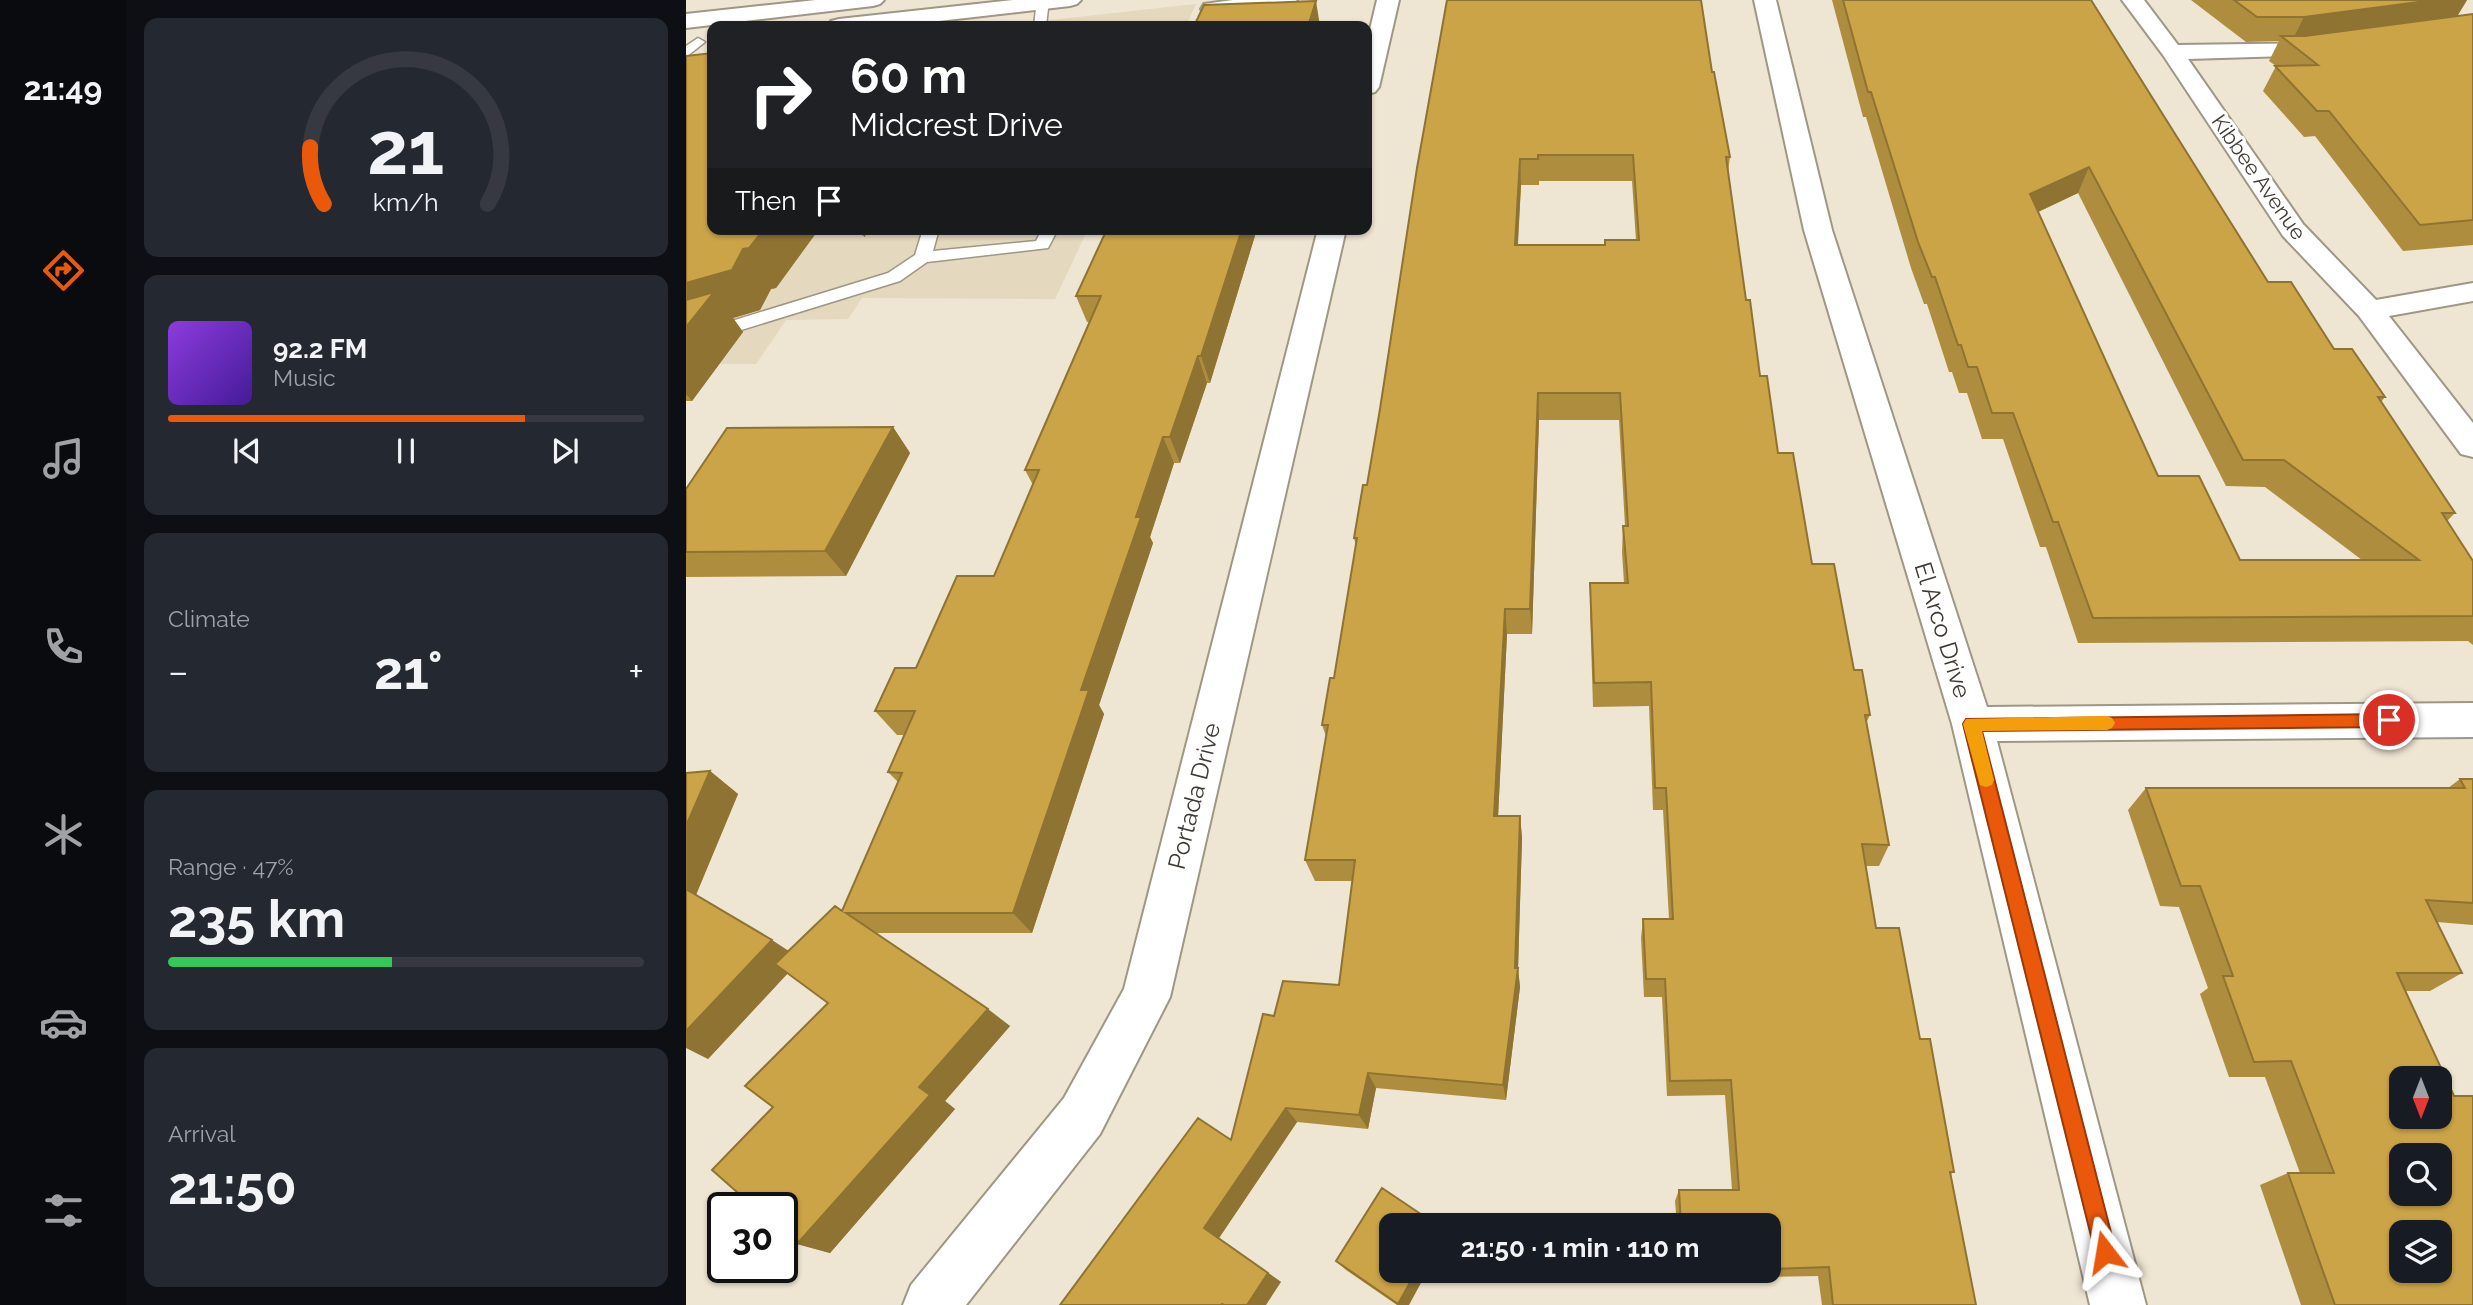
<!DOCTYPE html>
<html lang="en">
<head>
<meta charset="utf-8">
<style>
	:root { --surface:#171b24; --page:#242831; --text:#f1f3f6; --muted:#9ea1a6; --line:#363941; --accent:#ea580c }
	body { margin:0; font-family:Raleway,sans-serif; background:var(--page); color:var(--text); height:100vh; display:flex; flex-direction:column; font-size:26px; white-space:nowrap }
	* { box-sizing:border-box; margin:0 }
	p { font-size:23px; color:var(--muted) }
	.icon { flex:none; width:38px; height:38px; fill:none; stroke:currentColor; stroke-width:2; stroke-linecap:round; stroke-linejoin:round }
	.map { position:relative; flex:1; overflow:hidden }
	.side { display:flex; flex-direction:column; gap:18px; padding:18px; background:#0d0f14; width:560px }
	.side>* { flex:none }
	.banner { position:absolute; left:21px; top:21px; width:665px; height:214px; border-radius:14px; box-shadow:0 2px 5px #0004; background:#202124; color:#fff; overflow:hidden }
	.needle { width:46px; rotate:180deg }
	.controls { position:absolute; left:1703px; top:1066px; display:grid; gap:14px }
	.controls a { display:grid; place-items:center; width:63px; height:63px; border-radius:14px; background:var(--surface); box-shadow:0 2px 5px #0004; font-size:35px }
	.speed { position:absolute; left:21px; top:1192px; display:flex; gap:14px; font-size:35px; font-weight:700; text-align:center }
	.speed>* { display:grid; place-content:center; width:91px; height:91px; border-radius:50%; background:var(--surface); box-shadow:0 2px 5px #0004; line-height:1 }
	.speed .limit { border:4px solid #111; border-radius:10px; background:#fff; color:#111 }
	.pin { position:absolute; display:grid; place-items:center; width:60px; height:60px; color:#fff; margin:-30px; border:4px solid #fff; border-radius:50%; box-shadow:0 2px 7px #0007 }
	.me { position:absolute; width:77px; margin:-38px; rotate:346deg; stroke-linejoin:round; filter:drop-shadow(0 0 5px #0008) }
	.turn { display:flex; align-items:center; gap:24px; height:147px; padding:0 28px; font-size:32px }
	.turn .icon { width:91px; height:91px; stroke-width:2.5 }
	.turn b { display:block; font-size:49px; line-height:60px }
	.then { display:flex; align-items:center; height:66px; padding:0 28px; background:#0003; gap:14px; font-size:26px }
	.big { font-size:52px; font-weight:700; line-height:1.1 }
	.side .widget { flex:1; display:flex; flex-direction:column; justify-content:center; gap:10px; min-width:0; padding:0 24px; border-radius:14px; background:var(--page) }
	.side .dial { align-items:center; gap:0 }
	.dial svg { height:182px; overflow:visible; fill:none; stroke:var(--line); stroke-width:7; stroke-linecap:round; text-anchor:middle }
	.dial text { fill:var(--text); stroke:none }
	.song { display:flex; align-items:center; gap:21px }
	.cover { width:84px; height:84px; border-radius:10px; background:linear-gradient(135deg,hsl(270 70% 55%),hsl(260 70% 35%)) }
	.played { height:7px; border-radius:4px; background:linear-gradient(90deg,var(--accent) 75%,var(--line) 75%) }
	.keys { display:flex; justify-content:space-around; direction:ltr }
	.heat { display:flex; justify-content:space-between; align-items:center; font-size:38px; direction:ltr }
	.charge { height:10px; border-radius:5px; background:linear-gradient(90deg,#34c759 47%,var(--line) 0) }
	.trip { position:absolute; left:693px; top:1213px; width:402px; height:70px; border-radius:14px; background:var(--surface); box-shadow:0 2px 5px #0004; font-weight:700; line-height:70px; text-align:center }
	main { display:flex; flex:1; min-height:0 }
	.menu { display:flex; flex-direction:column; width:126px; justify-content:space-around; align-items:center; background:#090b0e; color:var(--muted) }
	.menu .icon { width:49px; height:49px }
	.menu .current { color:var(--accent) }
	.menu b { font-size:32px; color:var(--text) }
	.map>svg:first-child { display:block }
</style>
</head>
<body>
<main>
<nav class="menu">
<b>21:49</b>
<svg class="icon current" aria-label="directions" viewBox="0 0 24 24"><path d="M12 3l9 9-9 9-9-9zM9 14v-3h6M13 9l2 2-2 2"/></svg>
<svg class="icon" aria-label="music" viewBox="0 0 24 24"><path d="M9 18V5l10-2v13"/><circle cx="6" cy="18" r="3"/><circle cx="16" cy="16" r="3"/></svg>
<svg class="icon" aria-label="phone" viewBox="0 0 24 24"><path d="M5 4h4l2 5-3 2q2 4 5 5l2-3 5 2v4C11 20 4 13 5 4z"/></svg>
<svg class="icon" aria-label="climate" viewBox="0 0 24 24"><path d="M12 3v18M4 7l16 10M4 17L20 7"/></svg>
<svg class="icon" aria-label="car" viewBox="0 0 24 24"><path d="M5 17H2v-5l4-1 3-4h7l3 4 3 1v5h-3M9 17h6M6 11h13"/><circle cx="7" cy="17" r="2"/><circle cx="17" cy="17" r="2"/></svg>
<svg class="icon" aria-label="filters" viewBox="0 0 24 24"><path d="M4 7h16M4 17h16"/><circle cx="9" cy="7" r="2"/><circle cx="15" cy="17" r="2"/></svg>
</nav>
<section class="side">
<div class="widget dial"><svg viewBox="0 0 100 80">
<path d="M14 69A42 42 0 1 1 86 69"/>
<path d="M14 69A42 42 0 0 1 8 44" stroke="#ea580c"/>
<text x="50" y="56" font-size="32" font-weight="700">21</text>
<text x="50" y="72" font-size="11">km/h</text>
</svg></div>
<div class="widget">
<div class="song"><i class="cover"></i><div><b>92.2 FM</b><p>Music</p></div></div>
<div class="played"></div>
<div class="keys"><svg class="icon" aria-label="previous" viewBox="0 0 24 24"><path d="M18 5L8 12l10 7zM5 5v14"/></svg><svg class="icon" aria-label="pause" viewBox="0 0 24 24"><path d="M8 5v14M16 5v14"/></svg><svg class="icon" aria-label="next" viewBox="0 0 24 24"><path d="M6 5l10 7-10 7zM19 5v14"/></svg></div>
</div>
<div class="widget"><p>Climate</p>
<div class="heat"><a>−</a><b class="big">21°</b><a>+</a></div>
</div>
<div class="widget"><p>Range · 47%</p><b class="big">235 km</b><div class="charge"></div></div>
<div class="widget"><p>Arrival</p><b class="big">21:50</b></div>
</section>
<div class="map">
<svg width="1787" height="1305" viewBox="0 0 1787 1305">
	<rect width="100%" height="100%" fill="#eee5d2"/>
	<!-- built -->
	<path fill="#e4d8be" d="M510 4 500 26H310L402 16Z
		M0 63 26 229H402L369 299 176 298 162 319 100 320 70 364H0Z"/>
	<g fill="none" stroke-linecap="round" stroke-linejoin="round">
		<defs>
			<path id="service" d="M351 0H363L360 26H348Z
				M12 38 19 42 0 57V46Z
				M237 229H253L247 251 350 241 356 229H372L362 248 241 262 214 281 0 347V335L202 273 229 255Z"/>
			<path id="minor" d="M547 0H611L607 4 600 6 526 15 518 14 515 9 518 4Z
				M691 0H713L693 87 689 92 681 94V42Z
				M1068 0H1090L1146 230 1301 707 1787 703V737L1311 741 1460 1305H1404L1266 724 1118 230Z
				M1436 0H1458L1492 45 1647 43 1650 48 1647 53 1639 55 1502 59 1617 224 1690 300 1787 283V301L1703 316 1787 423V457L1775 454 1673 316 1597 236 1477 55Z
				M632 229H660L484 997 414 1134 280 1305H217L225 1285 378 1098 438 989Z"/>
			<path id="secondary" d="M130 0H198L194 4 187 6 0 28V14Z
				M327 0H395L391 4 384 6 209 26H142L145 21 153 19Z"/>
		</defs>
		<!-- service casing -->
		<use href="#service" stroke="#9f9785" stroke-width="3"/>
		<!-- minor casing -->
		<use href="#minor" stroke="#9f9785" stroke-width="4"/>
		<!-- secondary casing -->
		<use href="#secondary" stroke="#9f9785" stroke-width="4"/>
		<!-- service -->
		<use href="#service" fill="#fff" fill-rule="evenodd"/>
		<!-- minor -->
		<use href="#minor" fill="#fff" fill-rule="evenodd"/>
		<!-- secondary -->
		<use href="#secondary" fill="#fff" fill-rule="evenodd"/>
	</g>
	<!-- wall -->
	<path fill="#af8d3e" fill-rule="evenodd" d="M1146 0H1405L1582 282 1648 349 1699 397 1695 402 1769 513 1761 521 1787 561V645L1782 641 1392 643 1360 547H1354L1317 439H1296L1281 393H1273L1266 372H1263L1241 304H1238L1225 268 1180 117H1177ZM1392 193 1540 486 1579 487 1676 560H1554L1472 476 1352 212Z
		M1505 0H1781L1771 16 1787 14V245L1717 251 1629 136 1618 137 1577 91 1590 66 1583 61 1593 41 1560 42Z
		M0 56 26 229H133L90 288 85 289 74 310 47 318 57 332 6 401H0Z
		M1026 72 1044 157 1042 172 1060 300 1074 376 1092 453 1126 564 1168 670 1184 715 1180 723 1203 845 1193 866H1180L1190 928 1234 1039 1268 1172 1265 1174 1290 1305H1136L1132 1276 993 1279V1270H1083V1225H991L989 1201 993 1190H1046L1039 1095 981 1096 976 997H958L955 938 957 919H983L977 810H967L963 706 907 707 904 609V583H938L936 552 937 526H939L933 420H853L846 634H821L812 816H834L836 838 832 969 834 987 820 1100 690 1088 682 1129 611 1122 533 1238 595 1282 374 1305 545 1140 588 1016 653 985 667 881H629L619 860 640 736 636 725 648 678 670 546 668 538 681 485 694 409 731 168ZM853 181H946L950 240 919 245H832L835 185H853Z
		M167 229H180L179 237Z
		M571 229 524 383H521L494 463H488L464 537 467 543 413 705 418 714 346 933H189L324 1026 259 1101 269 1109 144 1253 111 1244 87 1107 142 1003 102 973 22 1059 0 773 24 771 52 794 10 895 102 951 156 911 212 782 202 772 219 735H211L189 711 230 668 308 576 347 485 339 470 403 322H401L390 296Z
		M207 427 224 453 160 576 0 577V489Z
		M1774 779H1787V925L1751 922 1776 973 1744 991H1720L1787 1305H1615L1574 1185 1602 1173H1614L1579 1077H1543L1514 994 1522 988 1493 907 1474 906 1442 810 1460 788H1762Z
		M650 1261 723 1305H711L660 1270Z"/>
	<!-- shaded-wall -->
	<path fill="#8f7332" d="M1748 0H1781L1769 20 1606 41 1618 17Z
		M630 1 634 26H622Z
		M834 159 835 185 830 272 829 245Z
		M1403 167 1392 193 1335 220 1344 194Z
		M78 229H133L90 288 85 289 74 310 47 318 57 332 6 401 0 394V283L57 249Z
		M174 229H180L179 237Z
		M556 229H571L524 383 515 356Z
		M512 356 521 383 494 463 484 437Z
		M852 393 853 420 846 634 844 609Z
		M207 427 224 453 160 576 139 551Z
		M477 437 488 463 464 537 467 543 413 705 418 714 346 933 327 913 395 690Z
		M819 609 821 634 811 838 808 816Z
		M24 771 52 794 9 897 0 891V826Z
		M834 816 836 838 832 969 834 987 820 1100 817 1085 829 968Z
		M86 940 115 959 22 1059 0 1048V1031Z
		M302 1009 324 1026 259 1101 269 1109 144 1253 111 1244 233 1087Z
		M682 1073 690 1088 682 1129 673 1115Z
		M600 1108 611 1122 533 1238 595 1282 580 1305H561L518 1228Z
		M731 1270H742L723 1305H713L712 1304Z"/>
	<!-- building -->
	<path fill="#cca448" stroke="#8f7332" stroke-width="2" fill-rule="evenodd" d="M761 0H1015L1026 72H1028L1044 157H1040L1060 300H1064L1074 376H1081L1092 453H1107L1126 564H1148L1168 670H1176L1184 715H1179L1203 845 1176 844 1190 928H1213L1234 1039H1244L1268 1172H1264L1290 1305H1147L1143 1267 1083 1269V1225H995L993 1190H1053L1045 1080 984 1081 979 979H960L957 919H987L980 788H969L965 682 908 683 904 583H942L937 526H942L934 393H852L844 609H819L808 816H834L829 968H832L817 1085 682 1073 673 1115 600 1108 518 1228 582 1273 561 1305H538L536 1304 535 1305H374L512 1118 545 1140 577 1014 588 1016 597 981 653 985 669 860H619L642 725H636L644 678H648L671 538H668L677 485H681L694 409 731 168ZM852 155H947L953 240H919V245H829L834 159H852Z
		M1157 0H1405L1582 282H1605L1648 349H1666L1699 397H1692L1769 513H1756L1787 561V616L1407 618 1372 522H1367L1327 413H1306L1291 367H1282L1275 345H1272L1249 277H1246L1232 242 1185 92H1182ZM1403 167 1557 460H1598L1733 560H1554L1513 476H1472L1344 194Z
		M1548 0H1748L1618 17H1571Z
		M630 1 622 26H508L518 5Z
		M1787 14V220L1734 225 1643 111H1631L1589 66 1632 65 1595 36H1619Z
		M26 53V229H78L63 248 57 249 46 270 0 283V56Z
		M421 229H556L515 356H512L484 437H477L450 517H455L395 690H403L327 913H160L302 1009 233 1087 244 1095 111 1244 96 1231V1208H69L26 1170 87 1107 59 1086 142 1003 89 964 149 906 156 911 216 773 202 772 229 711H189L209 668H230L271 576H308L353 470H339L415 296H390Z
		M28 292 0 327V300Z
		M207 427 139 551 0 552V489L41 428Z
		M24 771 0 826V773Z
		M1774 779H1787V903L1740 900 1776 973H1711L1768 1096H1787V1305H1649L1602 1173H1648L1605 1061 1568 1062 1537 976H1547L1514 886H1495L1460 788H1779ZM1715 1078H1754V1116H1715ZM1715 1155H1754V1194H1715ZM1715 1232H1754V1270H1715Z
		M0 889 86 940 0 1031Z
		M696 1188 751 1225H705V1270H731L712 1304 650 1261Z"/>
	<!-- route -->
	<path fill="#ea580c" stroke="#983908" stroke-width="2" d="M1703 714 1709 716 1712 720 1709 725 1703 727 1296 731 1430 1252 1427 1260 1419 1263 1411 1260 1277 724 1280 719Z"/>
	<!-- slow -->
	<path fill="#f59e0b" d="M1421 716 1426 718 1429 723 1426 728 1421 730 1296 731 1308 780 1306 785 1300 787 1294 785 1277 724 1280 719Z"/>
	<g text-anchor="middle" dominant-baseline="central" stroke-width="6" stroke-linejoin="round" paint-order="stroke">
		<!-- far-street labels -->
		<g font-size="21" fill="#3f3b34" stroke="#fff">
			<text transform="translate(1573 177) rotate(55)">Kibbee Avenue</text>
		</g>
		<!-- street labels -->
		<g font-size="24" fill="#3f3b34" stroke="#fff">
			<text transform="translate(1257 630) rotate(73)">El Arco Drive</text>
			<text transform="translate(508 796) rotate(-76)">Portada Drive</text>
		</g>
	</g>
</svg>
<div class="controls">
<a><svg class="needle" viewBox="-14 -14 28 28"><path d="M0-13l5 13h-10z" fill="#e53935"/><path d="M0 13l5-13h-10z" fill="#9ea1a6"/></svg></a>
<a><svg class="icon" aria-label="search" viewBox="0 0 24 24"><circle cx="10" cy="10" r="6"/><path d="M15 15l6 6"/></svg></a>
<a><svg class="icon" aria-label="layers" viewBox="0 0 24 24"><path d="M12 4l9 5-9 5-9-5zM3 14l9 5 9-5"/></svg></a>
</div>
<div class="speed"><div class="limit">30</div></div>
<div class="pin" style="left:1703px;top:720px;background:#d93025"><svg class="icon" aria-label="arrive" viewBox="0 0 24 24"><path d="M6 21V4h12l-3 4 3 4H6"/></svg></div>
<svg class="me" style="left:1419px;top:1252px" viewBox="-20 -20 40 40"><path d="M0-17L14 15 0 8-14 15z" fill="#ea580c" stroke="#fff" stroke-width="4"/></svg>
<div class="trip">21:50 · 1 min · 110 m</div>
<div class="banner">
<div class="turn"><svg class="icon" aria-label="right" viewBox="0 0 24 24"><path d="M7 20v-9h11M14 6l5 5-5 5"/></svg><div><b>60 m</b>Midcrest Drive</div></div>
<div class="then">Then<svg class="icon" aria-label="arrive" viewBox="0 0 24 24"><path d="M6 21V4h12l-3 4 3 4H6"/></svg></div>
</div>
</div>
</main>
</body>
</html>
